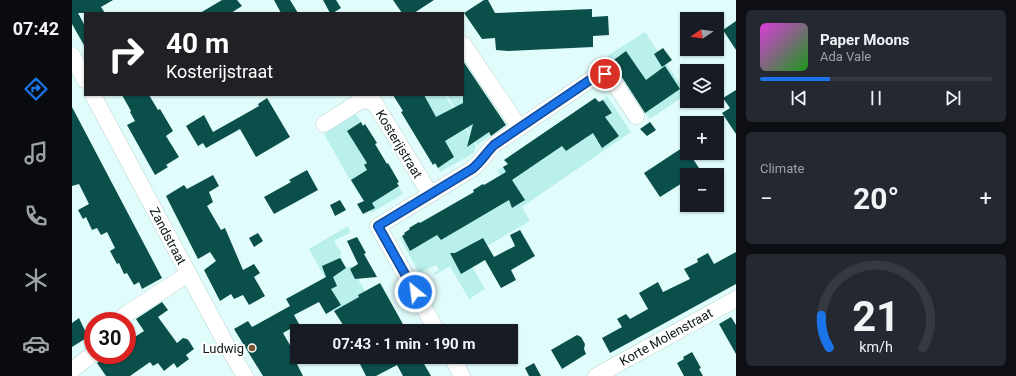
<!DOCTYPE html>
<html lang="en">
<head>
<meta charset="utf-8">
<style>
	:root { --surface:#171b24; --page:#242831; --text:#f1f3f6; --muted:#9ea1a6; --line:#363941; --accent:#1a73e8 }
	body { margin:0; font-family:Roboto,sans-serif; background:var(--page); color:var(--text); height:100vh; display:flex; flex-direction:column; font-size:15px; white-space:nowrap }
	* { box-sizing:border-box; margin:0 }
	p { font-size:13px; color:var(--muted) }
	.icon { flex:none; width:22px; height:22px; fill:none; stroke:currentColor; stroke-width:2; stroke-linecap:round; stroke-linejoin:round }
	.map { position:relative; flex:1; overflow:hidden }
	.drawer { display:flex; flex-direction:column; gap:10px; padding:10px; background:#0d0f14; width:280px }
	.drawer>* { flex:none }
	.hud { position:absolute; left:12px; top:12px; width:380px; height:84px; border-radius:0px; box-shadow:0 1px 3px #0004; background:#202124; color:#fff; overflow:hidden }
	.needle { width:26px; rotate:257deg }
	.tools { position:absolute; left:608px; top:12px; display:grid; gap:8px }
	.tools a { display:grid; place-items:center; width:44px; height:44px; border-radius:0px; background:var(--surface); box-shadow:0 1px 3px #0004; font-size:20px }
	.speed { position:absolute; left:12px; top:312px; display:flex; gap:8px; font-size:20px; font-weight:700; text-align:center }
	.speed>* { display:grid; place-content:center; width:52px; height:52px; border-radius:50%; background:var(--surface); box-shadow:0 1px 3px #0004; line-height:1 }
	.speed .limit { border:6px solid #d22; background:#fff; color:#111 }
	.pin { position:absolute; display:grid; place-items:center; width:34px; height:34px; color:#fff; margin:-17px; border:2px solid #fff; border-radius:50%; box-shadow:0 1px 4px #0007 }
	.me { position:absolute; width:44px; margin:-22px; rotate:331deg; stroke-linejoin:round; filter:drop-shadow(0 0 3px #0008) }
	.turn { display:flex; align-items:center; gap:14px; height:84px; padding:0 16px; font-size:18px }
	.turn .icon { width:52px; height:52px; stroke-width:2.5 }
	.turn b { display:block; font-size:28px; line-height:34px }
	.big { font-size:30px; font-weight:700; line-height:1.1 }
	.drawer .tile { flex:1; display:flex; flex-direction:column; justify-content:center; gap:6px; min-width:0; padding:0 14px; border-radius:6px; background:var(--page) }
	.drawer .dial { align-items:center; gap:0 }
	.dial svg { height:104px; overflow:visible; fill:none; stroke:var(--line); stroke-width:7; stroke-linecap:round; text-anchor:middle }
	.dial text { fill:var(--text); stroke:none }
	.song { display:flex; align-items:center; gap:12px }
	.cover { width:48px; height:48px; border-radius:6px; background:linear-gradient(135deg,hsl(300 70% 55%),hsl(120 70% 35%)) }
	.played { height:4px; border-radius:2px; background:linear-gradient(90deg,var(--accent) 30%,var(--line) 30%) }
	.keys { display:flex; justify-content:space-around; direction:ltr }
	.heat { display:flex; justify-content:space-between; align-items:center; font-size:22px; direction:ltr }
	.trip { position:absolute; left:218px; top:324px; width:228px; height:40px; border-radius:0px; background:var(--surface); box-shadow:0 1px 3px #0004; font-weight:700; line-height:40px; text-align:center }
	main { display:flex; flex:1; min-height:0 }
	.dock { display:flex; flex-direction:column; width:72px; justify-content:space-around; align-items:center; background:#090b0e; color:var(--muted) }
	.dock .icon { width:28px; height:28px }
	.dock .on { color:var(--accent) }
	.dock b { font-size:18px; color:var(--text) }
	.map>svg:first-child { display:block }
</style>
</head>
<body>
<main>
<nav class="dock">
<b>07:42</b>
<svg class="icon on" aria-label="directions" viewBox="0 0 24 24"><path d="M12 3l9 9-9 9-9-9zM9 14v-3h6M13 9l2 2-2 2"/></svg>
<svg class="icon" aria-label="music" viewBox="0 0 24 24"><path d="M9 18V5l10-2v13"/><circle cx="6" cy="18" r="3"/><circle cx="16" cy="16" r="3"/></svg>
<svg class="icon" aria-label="phone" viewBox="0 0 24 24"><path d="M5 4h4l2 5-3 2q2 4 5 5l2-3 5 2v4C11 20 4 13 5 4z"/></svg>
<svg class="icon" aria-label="climate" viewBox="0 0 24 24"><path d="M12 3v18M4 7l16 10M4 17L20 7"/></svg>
<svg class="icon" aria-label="car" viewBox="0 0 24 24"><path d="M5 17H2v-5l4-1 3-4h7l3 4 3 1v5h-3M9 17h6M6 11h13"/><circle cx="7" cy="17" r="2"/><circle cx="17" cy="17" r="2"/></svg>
</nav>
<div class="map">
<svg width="664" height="376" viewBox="0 0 664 376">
	<rect width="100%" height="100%" fill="#e1fdfb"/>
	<!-- green -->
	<path fill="#b9f0eb" d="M573 32 615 94 578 119 573 113 580 89 554 51 539 62 535 56Z
		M391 94 419 135 405 145 375 95H391Z
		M352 95H373L404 146 402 153 368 172 366 168 380 158Z
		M535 96 559 132 450 207 458 221 422 242 394 256 413 289 397 299 378 266 363 275 362 273 367 270 364 265 347 273 328 238 329 236 338 251 365 235 369 240 381 233 417 206 420 210 434 202 429 177 425 171 431 167 440 180 490 146 494 151 505 143 502 138 540 113 531 100Z
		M284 114 289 122 276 131 295 163 292 166 309 197 327 186 331 194 299 213 278 180 252 134Z
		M276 226 279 232 262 241 270 254 268 255 274 268 279 266 283 273V279H286L293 291 292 307 270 322 256 297 261 292 237 249Z"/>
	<!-- building -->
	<path fill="#0b4f4b" d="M0 0H41L29 7 33 13H6L13 26V47L0 24Z
		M150 0H165L170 6 159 13H128Z
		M202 0H218L226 13H209Z
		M251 0H264L269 8 261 13H258Z
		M321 0H362L342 13H330Z
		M412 0H416L423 13 520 9V17L536 16 537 35 521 36V47L436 51 424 50 423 38 410 39 392 13Z
		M664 21V50L651 30Z
		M591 48 600 60 590 67 582 54Z
		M554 51 574 80 593 66 608 89 573 113 546 71 539 62Z
		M391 61 434 125 419 136 417 132 395 147 401 124 373 141 382 157 366 168 363 163 361 165 329 112 331 111 321 95H352L364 117 391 103Z
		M664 90V134L650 113 658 108 651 98Z
		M50 95H77L86 110 88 109 101 131 94 136 107 157 94 165 96 167 83 175 55 125 63 121 58 112 59 111Z
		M195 98 218 137 184 157 168 129 134 148 131 143 126 146 114 126 132 115 141 132 187 106 186 104Z
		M523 98 527 102 531 100 540 113 533 117 547 136 530 148 521 133 494 151 490 146 440 180 453 200 440 208 437 200 369 240 365 235 338 251 330 236 333 234 332 233 338 229 337 228 347 222 348 223 402 192 401 190 411 184 412 185 434 172 431 167 436 164 432 160Z
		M0 107 90 278 70 289 67 282 62 285 55 273 52 274 47 263 45 264 38 251 43 248 35 232 29 235 25 228 20 230 14 217 11 219 6 210 17 204 7 184 0 186Z
		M289 122 291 126 293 124 305 143 303 144 315 164 316 163 327 182 325 183 327 186 300 203 303 208 291 214 285 204 292 201 279 180 295 170 292 165 295 163 275 131Z
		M578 122 584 130 575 136 568 129Z
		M613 146 615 149V153H617L629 171 622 175H615V180L588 197 572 173Z
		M235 170 246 190 202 214 192 197 219 182 217 180Z
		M141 175 147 186 137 192 141 202 135 206 149 230 153 228 171 270 182 264 188 273 182 277 193 296 177 305 171 295 162 299 159 294 148 301 132 270 144 261 138 252 126 259 94 196 112 185 115 189Z
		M268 200 274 210 263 216 258 205Z
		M448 230 463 256 439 270 444 280 429 288 413 260 389 274 378 253H383L411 238 422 257 443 246 438 235Z
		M186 233 191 241 182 247 177 238Z
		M285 237 294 253 292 254 305 277 283 279 278 269 286 264 275 241Z
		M664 252V284L538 353 530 338 550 327 545 319 554 314 558 319 576 309 567 293 586 282 591 292 618 279 612 269 626 262 625 259 636 253 642 264Z
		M268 258 274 268 261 277 265 286 259 289 269 305 254 314 247 302 222 315 227 324 211 333 226 359 223 360 231 376H191L162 329 176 321 180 327 218 306 214 299 254 277 250 266Z
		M308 283 332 326 323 331H306L302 324 294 328 293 326 283 331H275L262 311 287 297 286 295Z
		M90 302 96 310 86 317 105 343 111 338 115 339 117 341 122 349 114 355 117 359 105 368 102 363 92 371 86 363 81 366 78 362 58 376H34L25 363 36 355H55V342L72 331 64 319Z
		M659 317 664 325V354L647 324Z
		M7 318 16 337 0 347V323Z
		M505 335 509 337 513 344 512 349 514 354 490 369 479 350Z
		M620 352 629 368 627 369 631 376H612L605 363 612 359 611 357Z
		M296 357H339L335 359 337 364 343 361 351 362 359 376H331L325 365 304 376H294L287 362Z
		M462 363 469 376H457L453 368Z"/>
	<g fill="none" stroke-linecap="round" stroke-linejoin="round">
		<defs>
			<path id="minor" d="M391 44 448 128
				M0 55 13 80
				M21 95 154 344 173 376
				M252 124 290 100 302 102 358 194
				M48 321 53 315 116 274
				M365 331 306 226 400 169C409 162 414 153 422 145L518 80C525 76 530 72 538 76L564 116
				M380 357 390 376
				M0 370 21 354
				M524 376 664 299"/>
		</defs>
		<!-- minor casing -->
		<use href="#minor" stroke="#b8d3d0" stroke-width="17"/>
		<!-- minor -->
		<use href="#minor" stroke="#fff" stroke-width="16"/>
	</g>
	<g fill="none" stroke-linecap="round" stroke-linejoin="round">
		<defs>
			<path id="route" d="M343 292 306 226 400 169C409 162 414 153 422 145L518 80 533 74"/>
		</defs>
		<!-- route casing -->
		<use href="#route" stroke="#114b97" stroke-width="10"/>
		<!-- route -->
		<use href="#route" stroke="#1a73e8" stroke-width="7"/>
	</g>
	<!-- markers -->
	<circle fill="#78542e" stroke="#fff" stroke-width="1.5" cx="180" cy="348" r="4"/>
	<g text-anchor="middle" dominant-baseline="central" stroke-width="4" stroke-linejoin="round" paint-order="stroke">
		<!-- street labels -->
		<g font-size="13" fill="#0e1817" stroke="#fff">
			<text transform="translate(327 144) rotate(59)">Kosterijstraat</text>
			<text transform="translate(96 236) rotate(62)">Zandstraat</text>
			<text transform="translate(594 337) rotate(-29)">Korte Molenstraat</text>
		</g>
		<!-- poi labels -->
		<g font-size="13" fill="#0e1817" stroke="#fff" text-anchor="end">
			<text x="172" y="348">Ludwig</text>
		</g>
	</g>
</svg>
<div class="tools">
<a><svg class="needle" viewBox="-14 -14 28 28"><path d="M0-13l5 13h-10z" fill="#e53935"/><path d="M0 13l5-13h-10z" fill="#9ea1a6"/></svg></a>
<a><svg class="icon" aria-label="layers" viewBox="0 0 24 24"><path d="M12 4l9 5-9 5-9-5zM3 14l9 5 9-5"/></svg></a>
<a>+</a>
<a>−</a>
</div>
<div class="speed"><div class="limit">30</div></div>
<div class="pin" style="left:533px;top:74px;background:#d93025"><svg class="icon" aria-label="arrive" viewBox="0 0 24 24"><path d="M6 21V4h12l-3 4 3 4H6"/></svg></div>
<svg class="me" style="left:343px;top:292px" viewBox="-20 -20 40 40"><circle r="17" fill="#1a73e8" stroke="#fff" stroke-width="3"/><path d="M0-11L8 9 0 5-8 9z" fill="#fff"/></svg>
<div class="trip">07:43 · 1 min · 190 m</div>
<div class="hud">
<div class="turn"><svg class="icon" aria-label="right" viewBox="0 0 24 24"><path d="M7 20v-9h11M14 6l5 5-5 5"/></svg><div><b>40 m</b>Kosterijstraat</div></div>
</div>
</div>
<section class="drawer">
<div class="tile">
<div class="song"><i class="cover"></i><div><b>Paper Moons</b><p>Ada Vale</p></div></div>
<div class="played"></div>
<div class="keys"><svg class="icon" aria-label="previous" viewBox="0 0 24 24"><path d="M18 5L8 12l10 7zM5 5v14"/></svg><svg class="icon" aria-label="pause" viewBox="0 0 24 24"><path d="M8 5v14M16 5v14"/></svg><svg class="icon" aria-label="next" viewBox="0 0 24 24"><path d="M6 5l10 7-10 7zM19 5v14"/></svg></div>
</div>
<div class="tile"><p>Climate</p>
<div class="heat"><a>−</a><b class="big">20°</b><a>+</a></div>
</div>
<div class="tile dial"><svg viewBox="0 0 100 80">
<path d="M14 69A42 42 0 1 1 86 69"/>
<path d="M14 69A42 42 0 0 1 8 44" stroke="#1a73e8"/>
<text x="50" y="56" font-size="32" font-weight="700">21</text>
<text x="50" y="72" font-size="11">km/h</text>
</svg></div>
</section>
</main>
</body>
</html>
